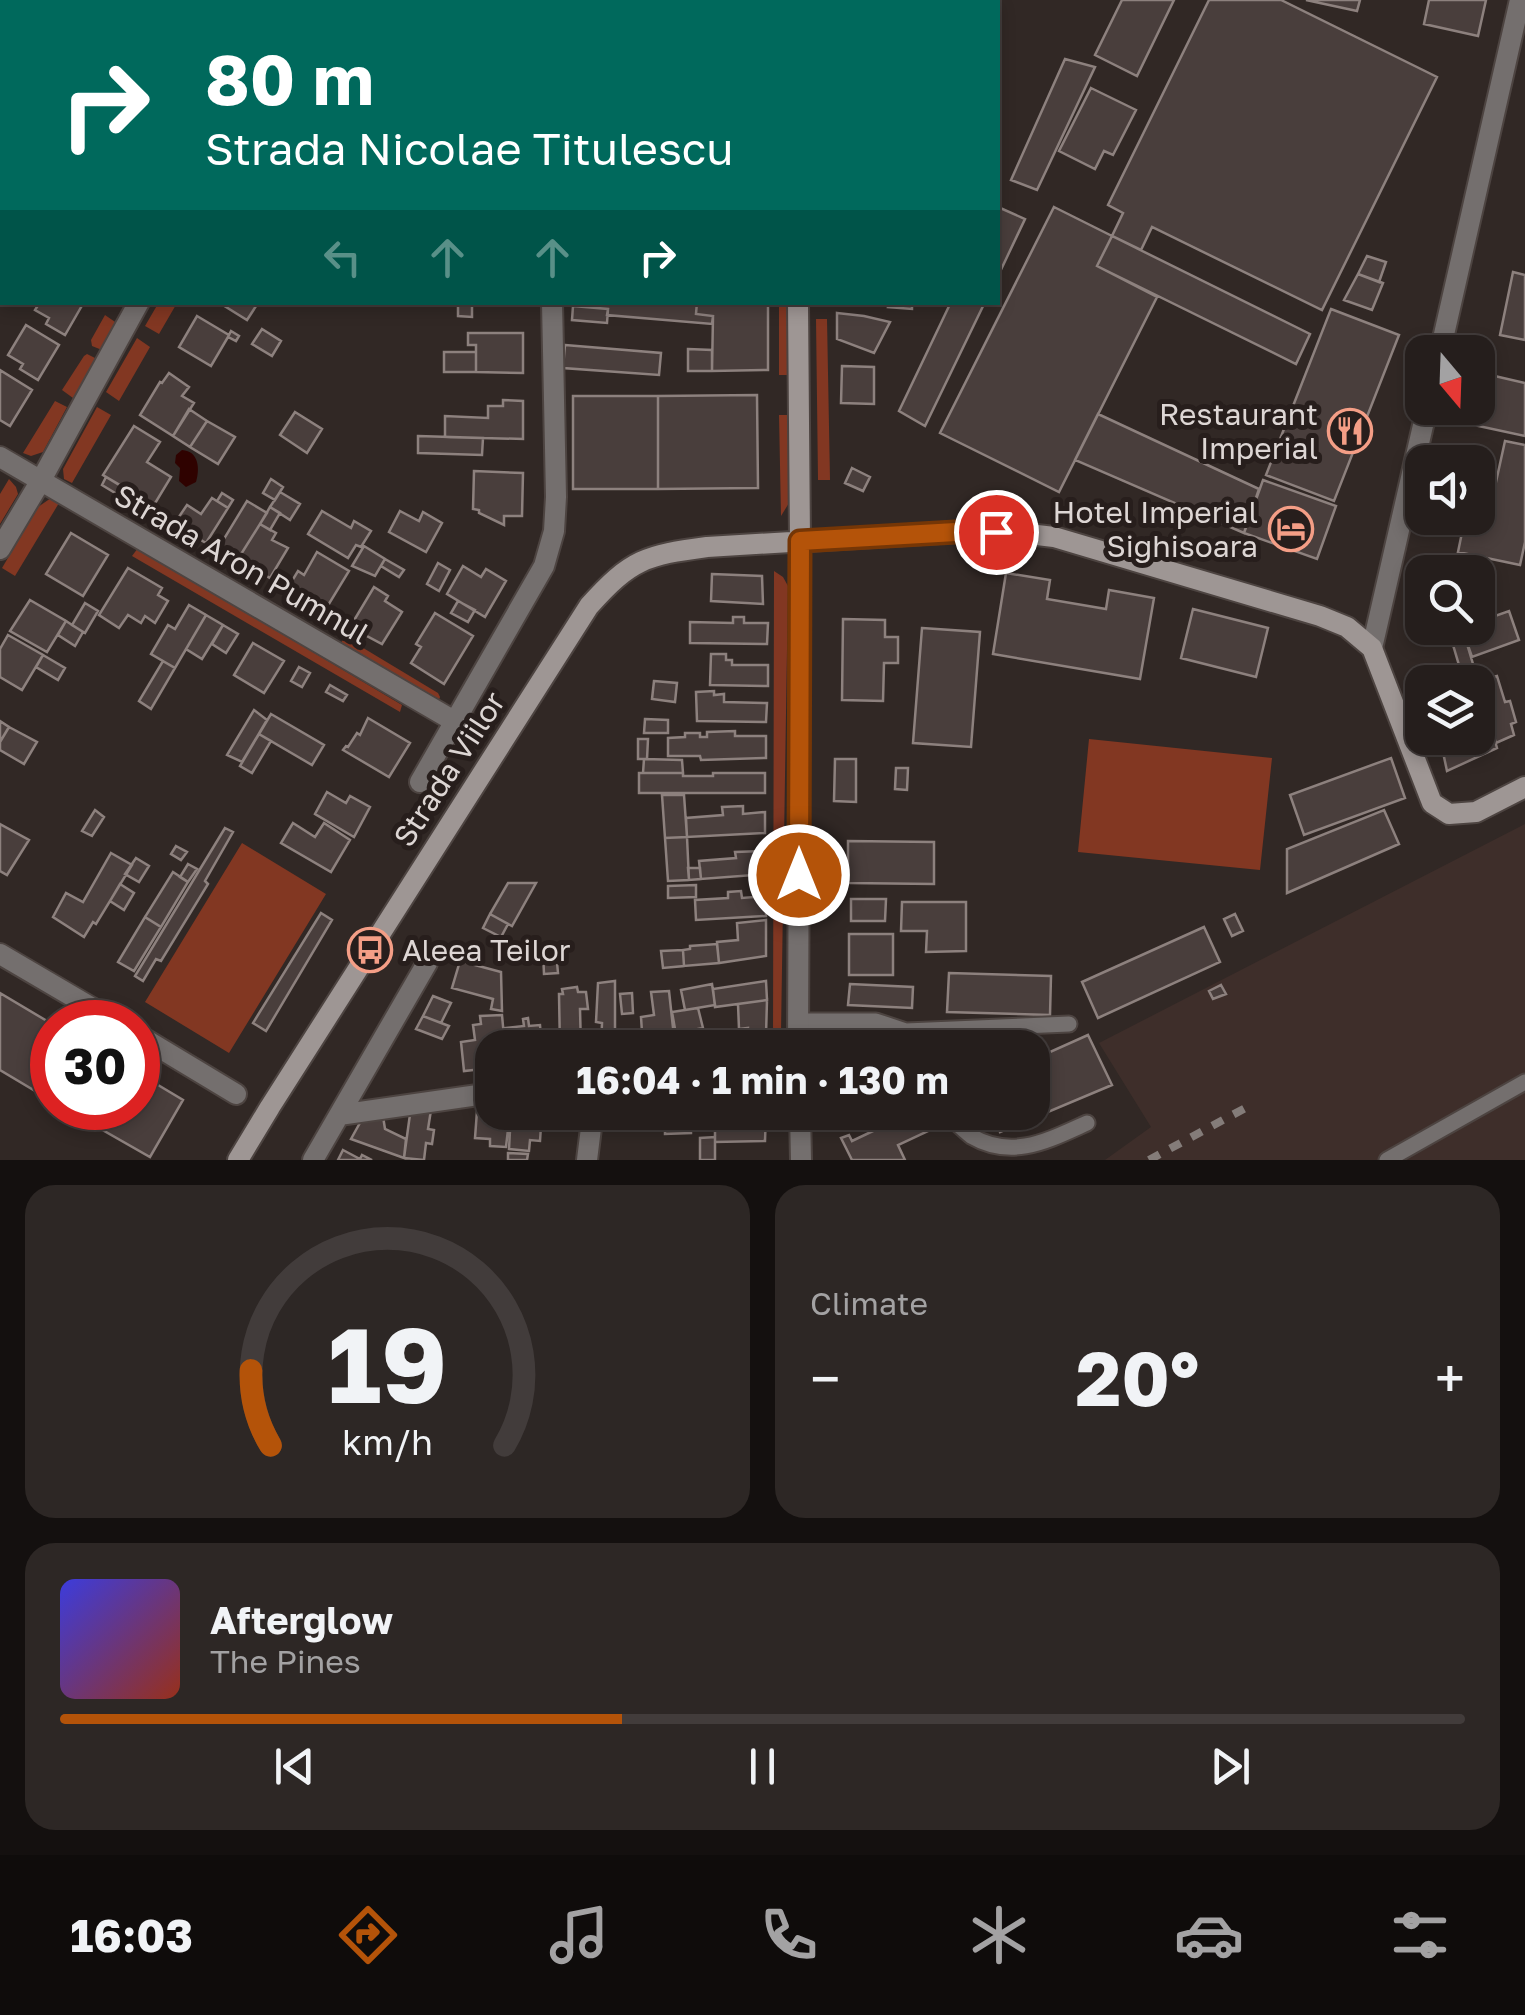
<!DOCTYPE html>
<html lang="en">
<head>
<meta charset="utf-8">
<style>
	:root { --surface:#251e1c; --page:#2d2725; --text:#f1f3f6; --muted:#a3a2a3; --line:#423c3b; --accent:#b45309 }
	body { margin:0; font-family:"Golos Text",sans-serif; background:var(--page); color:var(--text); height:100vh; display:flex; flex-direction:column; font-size:38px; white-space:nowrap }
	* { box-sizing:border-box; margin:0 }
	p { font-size:32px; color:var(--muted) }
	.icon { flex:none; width:55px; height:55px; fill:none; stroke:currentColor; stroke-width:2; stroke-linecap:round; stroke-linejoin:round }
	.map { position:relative; height:1160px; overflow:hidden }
	.drawer { display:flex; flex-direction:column; gap:25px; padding:25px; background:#14100f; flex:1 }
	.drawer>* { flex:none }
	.banner { position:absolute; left:0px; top:0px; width:1000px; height:305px; box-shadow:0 5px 15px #0003,0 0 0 2px var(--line); background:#00695c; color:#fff; overflow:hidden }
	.needle { width:65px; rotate:161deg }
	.fabs { position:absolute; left:1405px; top:335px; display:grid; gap:20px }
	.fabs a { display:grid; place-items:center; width:90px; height:90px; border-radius:20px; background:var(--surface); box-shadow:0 5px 15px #0003,0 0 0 2px var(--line); font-size:50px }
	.speed { position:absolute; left:30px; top:1000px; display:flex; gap:20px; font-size:50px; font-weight:700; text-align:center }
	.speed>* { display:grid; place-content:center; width:130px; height:130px; border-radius:50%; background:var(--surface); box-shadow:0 5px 15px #0003,0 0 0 2px var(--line); line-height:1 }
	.speed .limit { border:15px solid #d22; background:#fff; color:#111 }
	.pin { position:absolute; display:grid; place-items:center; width:85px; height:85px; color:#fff; margin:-42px; border:5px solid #fff; border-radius:50%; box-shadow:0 2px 10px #0007 }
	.me { position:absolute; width:110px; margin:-55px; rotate:0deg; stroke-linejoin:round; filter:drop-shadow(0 0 8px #0008) }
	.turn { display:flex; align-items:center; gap:35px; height:210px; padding:0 40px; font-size:45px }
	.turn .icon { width:130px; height:130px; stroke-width:2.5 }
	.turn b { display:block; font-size:70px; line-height:85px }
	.lanes { display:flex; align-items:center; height:95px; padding:0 40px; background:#0003; justify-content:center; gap:50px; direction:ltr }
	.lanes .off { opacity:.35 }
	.big { font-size:75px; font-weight:700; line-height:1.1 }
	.drawer .card { flex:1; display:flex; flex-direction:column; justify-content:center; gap:15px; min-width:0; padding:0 35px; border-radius:30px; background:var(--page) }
	.drawer .dial { align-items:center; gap:0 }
	.dial svg { height:260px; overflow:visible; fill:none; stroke:var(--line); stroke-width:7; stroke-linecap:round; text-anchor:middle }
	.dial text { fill:var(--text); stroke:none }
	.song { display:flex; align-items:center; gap:30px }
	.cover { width:120px; height:120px; border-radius:15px; background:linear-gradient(135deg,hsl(240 70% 55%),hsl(10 70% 35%)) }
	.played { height:10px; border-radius:5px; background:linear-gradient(90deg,var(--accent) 40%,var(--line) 40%) }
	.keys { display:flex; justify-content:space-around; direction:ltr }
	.heat { display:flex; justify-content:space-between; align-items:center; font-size:55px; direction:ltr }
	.drawer .tiles { flex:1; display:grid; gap:25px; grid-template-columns:1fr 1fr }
	.card:last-child { grid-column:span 2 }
	.trip { position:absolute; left:475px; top:1030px; width:575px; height:100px; border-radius:30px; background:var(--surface); box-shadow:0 5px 15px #0003,0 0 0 2px var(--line); font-weight:700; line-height:100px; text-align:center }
	.dock { display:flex; height:160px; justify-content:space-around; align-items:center; background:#0f0c0b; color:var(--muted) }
	.dock .icon { width:70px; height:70px }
	.dock .on { color:var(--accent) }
	.dock b { font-size:45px; color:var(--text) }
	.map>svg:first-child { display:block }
</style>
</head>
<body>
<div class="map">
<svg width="1525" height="1160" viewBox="0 0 1525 1160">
	<rect width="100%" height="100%" fill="#312825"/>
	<!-- built -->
	<path fill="#3e2e2a" d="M1525 824V1160H1105L1151 1127 1099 1043Z"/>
	<!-- green -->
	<path fill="#823722" d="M159 302 177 303 159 334 145 326Z
		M779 303H789V375H779Z
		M105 315 118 324 102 350 92 346 91 340Z
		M816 319H827L830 480H818Z
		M137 338 150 347 119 401 106 392Z
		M87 354 95 358 96 361 73 398 62 390 84 356Z
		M55 401 67 407 43 452 31 456 23 453Z
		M97 407 111 415 72 483 64 479 63 469Z
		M779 415H789V503L781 516Z
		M9 479 16 487 18 494 0 524V494Z
		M51 498 59 503 15 576 2 568 38 507Z
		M138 548 402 705 400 712 132 556Z
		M774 571 783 577 788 586 781 1032 779 1038 773 1040Z
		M345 637 438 693 440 697 439 700 340 644Z
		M1089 739 1272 758 1260 870 1078 852Z
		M242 843 326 894 229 1053 145 1002Z"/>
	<!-- water -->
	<path fill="#2f0200" d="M182 450C199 451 200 469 196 482L186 487 179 481 180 468 175 463 176 455Z"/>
	<!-- building -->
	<path fill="#493e3c" stroke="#8d817e" stroke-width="2.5" d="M174 0H256L260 2H175Z
		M379 0H433V2H378Z
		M842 0H951L960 2H842Z
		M1122 0H1174L1137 76 1095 55Z
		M1209 0H1281L1437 77 1322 310 1152 227 1141 250 1112 236 1123 213 1108 205Z
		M1306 0H1360L1357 11Z
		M1429 0H1486L1478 36 1424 24Z
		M1065 59 1095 67 1037 190 1011 180Z
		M1091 88 1136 110 1113 155 1104 151 1095 169 1059 151Z
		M998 207 1025 219 998 276Z
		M1054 207 1112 236 1097 266 1157 297 1059 492 940 433Z
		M1112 236 1310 334 1296 364 1097 266Z
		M1367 256 1386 262 1379 282 1358 274Z
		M1513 272 1525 275V340L1500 335Z
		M1358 274 1383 283 1372 310 1344 300Z
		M40 302H84L65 335 46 324 49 318 35 310Z
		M218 302H258V303L247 320Z
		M458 302H472V317L458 316Z
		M566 302H697L696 314 713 316 712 324 607 315 608 309 566 305Z
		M697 302H768V370L712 371 713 316 696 314Z
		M889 302H912V309L888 307Z
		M951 302H985L925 426 899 411Z
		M573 306 608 309 607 323 572 320Z
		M1331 309 1399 335 1334 501 1266 475Z
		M837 313 864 316 890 322 874 353 837 339Z
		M197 316 229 335 231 331 239 336 236 341 228 337 211 366 179 347Z
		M26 325 59 345 38 380 20 369 23 364 8 355Z
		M262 329 281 341 272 356 252 344Z
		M468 333H523V373L476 372V345H468Z
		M565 345 661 353 659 375 563 368Z
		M688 349 712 350V371H688Z
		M444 352H476V372H444Z
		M842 366 874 367V404L841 403Z
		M0 370 32 390 10 426 0 420Z
		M169 373 189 387 182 396 194 403 173 436 140 415 160 382 162 383Z
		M1486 374 1525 383V436L1474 425Z
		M757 395 758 488 658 489V396Z
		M573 396H658V489H573Z
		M503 400 523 401V439L445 437V416L488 418V406H503Z
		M189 409 207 421 190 447 173 436Z
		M295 412 322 429 307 453 280 435Z
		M1098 414 1259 489 1244 533 1075 460Z
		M207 421 235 437 218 464 190 447Z
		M134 426 160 442 147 462 171 477 154 505 103 475Z
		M418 436 483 438 482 455 418 453Z
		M1505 441 1525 445V542L1520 565 1458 552 1465 518H1478V478L1496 482Z
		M852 468 870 477 863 491 845 483Z
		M474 471 523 473 522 516H504V525L479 513V510L473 509Z
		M106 477 134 494 130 502 102 485Z
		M271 479 283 487 275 500 263 493Z
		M1263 480 1336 506 1317 559 1244 533Z
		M280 492 300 504 290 520 270 507Z
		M222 493 233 500 228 508 217 501Z
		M212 498 228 508 206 543 174 524 187 505 201 514Z
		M247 501 267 513 238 559 219 547Z
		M270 507 280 513 270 530 260 524Z
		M322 511 351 528 354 521 371 531 361 547 356 545 348 558 308 534Z
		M400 511 419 521 423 512 442 523 426 552 389 532Z
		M260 524 276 533 272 540 288 548 270 578 238 559Z
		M71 533 108 555 83 596 46 574Z
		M364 546 385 559 375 576 352 566Z
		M317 552 349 571 324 612 287 589 298 571 304 575Z
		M385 559 404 570 399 577 381 566Z
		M438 563 450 570 439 591 427 584Z
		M463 566 481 577 486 569 506 581 485 617 447 594Z
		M128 568 162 588 158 595 168 601 155 623 145 616 141 623 128 615 119 628 99 615Z
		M1006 573 1050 580 1047 599 1106 609 1109 590 1154 598 1140 679 993 654Z
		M712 574 762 576 763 604 711 601Z
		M374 587 388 596 385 601 402 612 382 644 350 627Z
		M30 600 66 621 47 652 10 631Z
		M458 601 475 610 468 622 451 613Z
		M85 603 98 611 85 633 72 625Z
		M189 605 206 615 175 668 151 654 168 625 175 629Z
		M1193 609 1268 628 1256 677 1181 658Z
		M1509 611 1519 640 1472 657 1462 628H1478V622Z
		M435 613 473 636 444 684 411 663 421 647 416 644Z
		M206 615 223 625 202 659 186 649Z
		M733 617H744V623H768L767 644 690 643V622L733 623Z
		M843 619 885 620V637H898V663H884L883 701 842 700Z
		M66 621 83 632 75 646 58 635Z
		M223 625 238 634 226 653 212 644Z
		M922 628 980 632 971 747 913 743Z
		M1464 634 1485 704 1478 706V682H1464L1451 638Z
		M8 635 43 655 22 690 0 677V649Z
		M253 643 284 661 264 693 234 675Z
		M711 654H726V660H732V665H768V686L710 685Z
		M43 655 65 668 58 680 36 667Z
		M163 661 175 668 151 709 139 701Z
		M299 667 310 673 302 687 291 681Z
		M1497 676 1505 702 1510 701 1516 722 1511 724 1514 735 1496 743 1478 681Z
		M654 681 677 683 675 702 652 699Z
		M330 685 347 695 343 701 326 692Z
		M714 691V695L724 694V702L767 703 766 722 697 721 696 692Z
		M1486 709 1497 748 1447 771 1440 738H1464L1465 741 1478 738V712Z
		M254 710 267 720 242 762 227 755Z
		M271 714 324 745 312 765 259 734Z
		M368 718 410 743 389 777 343 750 346 746 348 747 357 733 360 735Z
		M645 719 668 720V733H644Z
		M0 721 9 727 0 742Z
		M9 727 37 742 24 764 0 750V742Z
		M735 731V736H766V758L701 760 700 756H668V738L685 737V733H700V737H707V732Z
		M259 734 271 741 252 773 240 766Z
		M638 739H648L647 759H638Z
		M1391 758 1405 798 1304 835 1290 795Z
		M644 759 682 760 683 773H643Z
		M835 759H856V802L834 801Z
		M896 768H908L907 790 895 789Z
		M639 773H683V776H713V773H765V793H639Z
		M327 792 346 803 350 796 370 807 354 837 315 814Z
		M662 795H684L687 837 665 838Z
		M743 806V814L765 812V833L687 837 686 818 723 815 722 807Z
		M95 810 104 817 92 836 82 831Z
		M1384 810 1399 844 1287 893V849Z
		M293 823 315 837 324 823 350 840 331 872 281 843Z
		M0 824 29 840 7 875 0 871Z
		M225 828 233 832 205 881 208 884 161 961 156 959 143 981 135 976Z
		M687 837 689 880 668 881 665 838Z
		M848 841 934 842V884L848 883Z
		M176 846 187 852 181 860 171 854Z
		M765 851 766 874 701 879 699 861 736 858 735 852Z
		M111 853 132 865 96 924 93 922 84 937 53 917 66 893 83 902Z
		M136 858 149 866 139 882 125 874Z
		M188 864 197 869 188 882 180 877Z
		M688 868H700L701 879 689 880Z
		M173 872 188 882 161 927 145 917Z
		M508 883H536L512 926 490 914Z
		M120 884 134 893 124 910 110 901Z
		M696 885V897L668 898V886Z
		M741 891 742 898 766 896V916L696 920 695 900 728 898V892Z
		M851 899H886L885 921H851Z
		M902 902H966V951L926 952 927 931H901Z
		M321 913 332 920 266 1031 253 1023Z
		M490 914 508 924 501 937 483 928Z
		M1235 914 1243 931 1232 936 1224 919Z
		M145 917 161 927 134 971 118 962Z
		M766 920V956L719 963 717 942 738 940 737 923Z
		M1204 927 1220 962 1098 1018 1082 982Z
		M849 934H893V975H849Z
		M717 944 719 963 684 966 683 950 690 949V946Z
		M683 950 684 966 663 968 661 951Z
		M543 952H556L558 973 544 974Z
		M460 961 501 972 502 1011 491 1009 493 999 452 988Z
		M949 973 1051 976 1050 1015 947 1012Z
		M615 981V1048H601L602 1023 596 1022 598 983Z
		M766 981 767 1000 715 1007 713 989Z
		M712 984 715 1005 685 1010 681 990Z
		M850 984 913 987 912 1008 848 1005Z
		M1221 985 1226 994 1213 999 1209 991Z
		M577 987 578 992H586L588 1009H580L581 1048H560L559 994H563L562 989Z
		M669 991 675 1046 640 1048 638 1032H642L641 1017 654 1015 651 992Z
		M0 993 52 1024V1101L0 1070Z
		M632 993 633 1013 622 1014 620 994Z
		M433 996 451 1003 441 1023 423 1016Z
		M767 1000 766 1035 748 1038V1028L739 1029 738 1004Z
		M698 1008 703 1028 693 1030 696 1044 678 1046 672 1012Z
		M502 1015 505 1048H492V1068L464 1071 461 1042 475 1040 473 1025 481 1024 480 1016Z
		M423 1016 449 1026 442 1039 416 1029Z
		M528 1018 529 1026 540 1025 542 1048H507L505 1028 524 1026 523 1019Z
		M1088 1035 1112 1085 1000 1132 992 1112H1032V1060Z
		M138 1073 183 1100 150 1157 64 1108H138Z
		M491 1098 492 1112H510L506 1147 490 1146V1139L475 1138 477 1111H490Z
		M411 1107 431 1110 428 1129 434 1130 432 1144 426 1143 424 1160 404 1158Z
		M382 1110 385 1129 406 1139 404 1158 351 1139 366 1112Z
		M511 1112H532L531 1125 541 1126 540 1141 530 1140 529 1151 509 1149Z
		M626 1112H665V1120L626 1121Z
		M665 1112H691V1133L665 1134Z
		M730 1112H748V1118H730Z
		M748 1112H766L765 1141 715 1142V1117L748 1118Z
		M849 1112H871L854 1121Z
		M913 1112H933L939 1126 898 1145 905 1160H852L841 1138 849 1135 852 1141Z
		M715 1137V1160H700V1138Z
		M343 1150 360 1159 362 1155 372 1160H338Z
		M508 1153 528 1154 527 1160H508Z"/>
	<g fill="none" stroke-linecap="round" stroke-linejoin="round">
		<defs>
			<path id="lane" d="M798 1021H876L906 1031 922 1048
				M906 1031 1069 1024
				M950 1112C954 1123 962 1128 971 1136 1012 1160 1047 1141 1087 1123
				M1387 1160 1525 1082"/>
			<path id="street" d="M547 0V2
				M318 2 320 0
				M0 46 2 47
				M1440 352 1520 0
				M0 457 454 721
				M0 549 40 482 139 302
				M1372 648 1427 408
				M420 782 544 566 554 531 556 497 552 302
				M0 954 116 1022
				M138 1035 236 1094
				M798 1048 800 541
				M800 1112 801 1160
				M339 1115 492 1093
				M313 1160 427 963
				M587 1160 593 1112"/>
			<path id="secondary" d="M796 0V2
				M798 302 800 541
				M238 1160 270 1107 589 606C631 559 646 555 707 547L973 531 1020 533 1054 537 1320 616 1347 627 1372 648 1432 803 1449 814 1476 812 1525 787"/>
		</defs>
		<!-- lane casing -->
		<use href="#lane" stroke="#4d4441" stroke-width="19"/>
		<!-- street casing -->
		<use href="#street" stroke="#4d4441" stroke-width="24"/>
		<!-- secondary casing -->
		<use href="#secondary" stroke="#4d4441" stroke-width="24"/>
		<!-- lane -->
		<use href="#lane" stroke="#746f6e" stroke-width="15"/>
		<!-- street -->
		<use href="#street" stroke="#746f6e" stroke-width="20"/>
		<!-- secondary -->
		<use href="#secondary" stroke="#9e9694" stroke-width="20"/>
		<!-- rail -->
		<path stroke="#847c79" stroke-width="8" stroke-dasharray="12 12" stroke-linecap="butt" d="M1149 1160 1249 1106"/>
	</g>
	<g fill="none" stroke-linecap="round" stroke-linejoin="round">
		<defs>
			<path id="route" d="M799 875 800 541 973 531 996 532"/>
		</defs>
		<!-- route casing -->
		<use href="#route" stroke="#753606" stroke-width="25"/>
		<!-- route -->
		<use href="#route" stroke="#b45309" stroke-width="18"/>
	</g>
	<!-- icons -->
	<defs>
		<symbol id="restaurant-ring" viewBox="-11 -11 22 22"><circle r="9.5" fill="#271e1c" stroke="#f49e86" stroke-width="1.5"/><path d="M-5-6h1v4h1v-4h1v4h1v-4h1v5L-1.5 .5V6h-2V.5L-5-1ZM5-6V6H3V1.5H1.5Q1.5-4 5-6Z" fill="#f49e86"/></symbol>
		<symbol id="hotel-ring" viewBox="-11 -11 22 22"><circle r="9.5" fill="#271e1c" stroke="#f49e86" stroke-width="1.5"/><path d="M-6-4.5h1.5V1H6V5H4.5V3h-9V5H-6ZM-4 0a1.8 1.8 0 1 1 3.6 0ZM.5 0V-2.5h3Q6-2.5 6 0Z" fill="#f49e86"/></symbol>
		<symbol id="bus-ring" viewBox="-11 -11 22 22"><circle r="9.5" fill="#271e1c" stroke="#f49e86" stroke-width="1.5"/><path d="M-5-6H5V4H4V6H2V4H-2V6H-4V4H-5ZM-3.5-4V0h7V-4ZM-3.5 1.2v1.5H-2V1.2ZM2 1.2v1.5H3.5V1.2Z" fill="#f49e86"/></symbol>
	</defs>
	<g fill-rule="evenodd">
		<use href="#restaurant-ring" x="1325" y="406" width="50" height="50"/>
		<use href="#hotel-ring" x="1266" y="504" width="50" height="50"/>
		<use href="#bus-ring" x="345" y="925" width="50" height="50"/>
	</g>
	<g text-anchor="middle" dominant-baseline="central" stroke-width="10" stroke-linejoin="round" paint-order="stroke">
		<!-- poi labels -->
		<g font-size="30" fill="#ddd6d4" stroke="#271e1c" text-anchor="end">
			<text x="1318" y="414">Restaurant<tspan x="1318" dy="34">Imperial</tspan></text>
			<text x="1258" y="512">Hotel Imperial<tspan x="1258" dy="34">Sighisoara</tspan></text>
			<text x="402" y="950" text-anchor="start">Aleea Teilor</text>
		</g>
		<!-- street labels -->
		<g font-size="30" fill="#ddd6d4" stroke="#271e1c">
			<text transform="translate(242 564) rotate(30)">Strada Aron Pumnul</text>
			<text transform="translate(449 769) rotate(-57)">Strada Viilor</text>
		</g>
	</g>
</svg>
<div class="fabs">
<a><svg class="needle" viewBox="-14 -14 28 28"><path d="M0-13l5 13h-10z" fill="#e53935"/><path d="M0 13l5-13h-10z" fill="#a3a2a3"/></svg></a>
<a><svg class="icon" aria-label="sound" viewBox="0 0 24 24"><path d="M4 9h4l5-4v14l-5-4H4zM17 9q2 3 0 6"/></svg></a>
<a><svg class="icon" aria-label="search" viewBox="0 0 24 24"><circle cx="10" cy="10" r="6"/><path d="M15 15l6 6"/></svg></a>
<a><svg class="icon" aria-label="layers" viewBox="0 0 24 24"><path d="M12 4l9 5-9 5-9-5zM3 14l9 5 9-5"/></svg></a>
</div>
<div class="speed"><div class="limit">30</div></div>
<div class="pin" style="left:996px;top:532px;background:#d93025"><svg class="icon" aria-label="arrive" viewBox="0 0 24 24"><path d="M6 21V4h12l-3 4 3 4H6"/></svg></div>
<svg class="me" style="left:799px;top:875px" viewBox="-20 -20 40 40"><circle r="17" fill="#b45309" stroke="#fff" stroke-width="3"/><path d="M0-11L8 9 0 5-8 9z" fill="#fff"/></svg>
<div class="trip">16:04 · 1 min · 130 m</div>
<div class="banner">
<div class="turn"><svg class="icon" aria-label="right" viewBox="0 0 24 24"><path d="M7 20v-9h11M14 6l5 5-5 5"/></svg><div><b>80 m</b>Strada Nicolae Titulescu</div></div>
<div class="lanes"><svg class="icon off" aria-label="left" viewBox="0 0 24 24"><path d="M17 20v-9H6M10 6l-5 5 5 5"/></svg><svg class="icon off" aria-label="ahead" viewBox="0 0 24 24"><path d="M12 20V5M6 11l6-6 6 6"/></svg><svg class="icon off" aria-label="ahead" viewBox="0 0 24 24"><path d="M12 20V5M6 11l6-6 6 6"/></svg><svg class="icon" aria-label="right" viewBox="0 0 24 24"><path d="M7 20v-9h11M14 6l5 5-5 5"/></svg></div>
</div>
</div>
<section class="drawer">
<div class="tiles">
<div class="card dial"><svg viewBox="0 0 100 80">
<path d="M14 69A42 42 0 1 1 86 69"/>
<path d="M14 69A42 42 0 0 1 8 46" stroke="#b45309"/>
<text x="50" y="56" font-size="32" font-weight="700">19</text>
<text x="50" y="72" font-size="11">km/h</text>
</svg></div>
<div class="card"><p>Climate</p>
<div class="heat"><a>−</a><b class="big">20°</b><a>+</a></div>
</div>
<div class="card">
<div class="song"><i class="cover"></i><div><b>Afterglow</b><p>The Pines</p></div></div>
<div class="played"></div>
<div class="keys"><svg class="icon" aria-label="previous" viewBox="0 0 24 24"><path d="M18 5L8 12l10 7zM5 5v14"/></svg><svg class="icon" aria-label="pause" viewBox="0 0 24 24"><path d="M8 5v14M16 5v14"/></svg><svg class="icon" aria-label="next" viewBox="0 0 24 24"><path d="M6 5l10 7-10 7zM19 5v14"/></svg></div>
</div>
</div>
</section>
<nav class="dock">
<b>16:03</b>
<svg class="icon on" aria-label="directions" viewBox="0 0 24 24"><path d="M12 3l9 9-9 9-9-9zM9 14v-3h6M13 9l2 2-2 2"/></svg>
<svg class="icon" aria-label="music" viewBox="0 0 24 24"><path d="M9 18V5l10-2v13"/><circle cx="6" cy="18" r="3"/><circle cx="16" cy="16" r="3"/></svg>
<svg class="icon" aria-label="phone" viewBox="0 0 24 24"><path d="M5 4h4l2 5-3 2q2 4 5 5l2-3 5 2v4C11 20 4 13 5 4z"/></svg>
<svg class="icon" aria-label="climate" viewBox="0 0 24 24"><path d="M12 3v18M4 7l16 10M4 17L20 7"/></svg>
<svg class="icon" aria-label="car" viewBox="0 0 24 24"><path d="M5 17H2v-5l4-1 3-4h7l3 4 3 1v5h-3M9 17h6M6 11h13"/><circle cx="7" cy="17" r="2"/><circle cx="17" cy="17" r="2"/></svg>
<svg class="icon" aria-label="filters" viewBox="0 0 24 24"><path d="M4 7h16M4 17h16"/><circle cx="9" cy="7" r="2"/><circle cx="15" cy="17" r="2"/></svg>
</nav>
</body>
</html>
